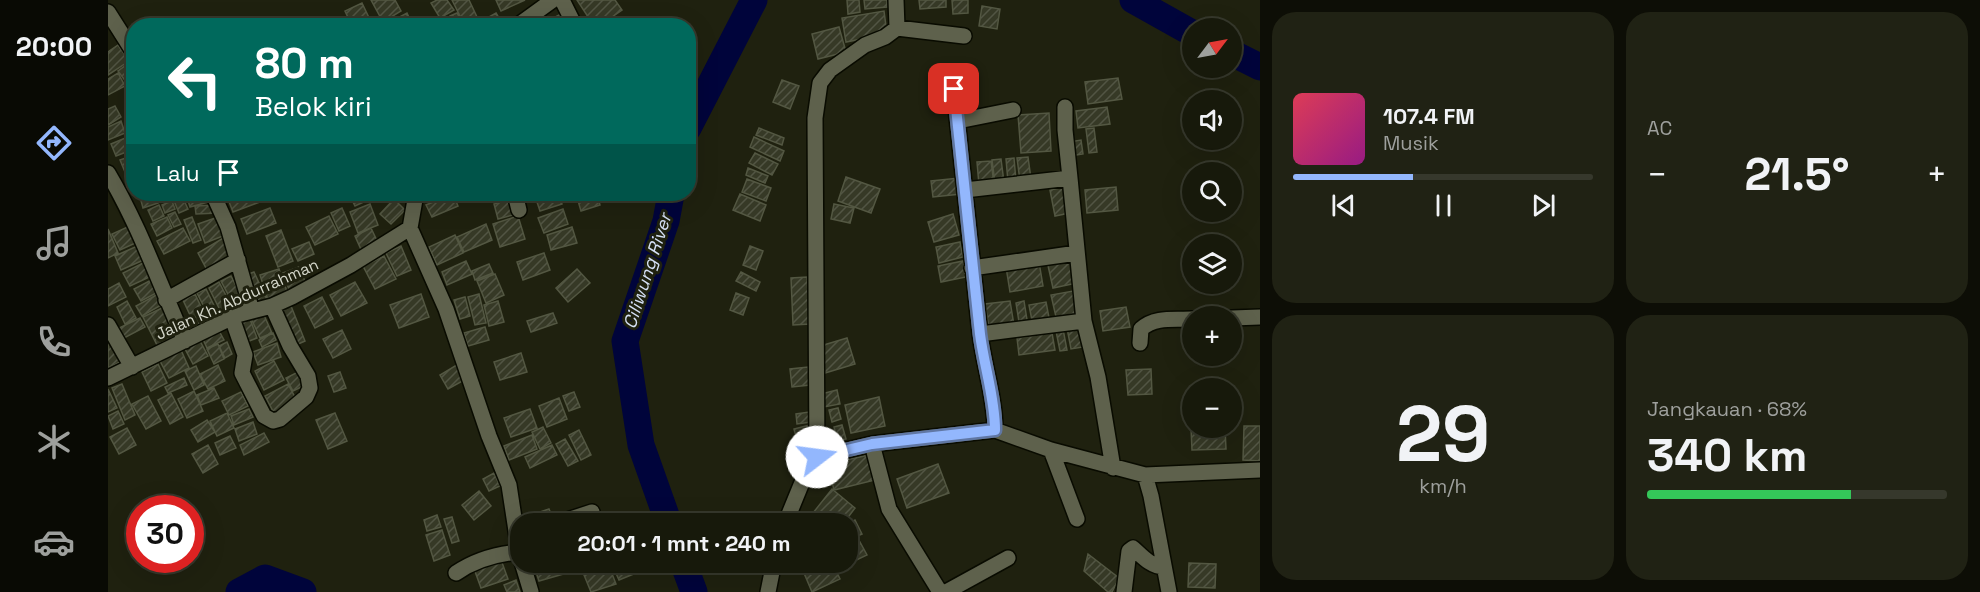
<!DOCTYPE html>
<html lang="id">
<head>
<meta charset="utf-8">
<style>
	:root { --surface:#17190b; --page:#202214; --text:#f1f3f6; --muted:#9ea09d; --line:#36382c; --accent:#93b7fd }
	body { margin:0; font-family:"Space Grotesk",sans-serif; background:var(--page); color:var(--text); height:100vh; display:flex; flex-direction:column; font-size:22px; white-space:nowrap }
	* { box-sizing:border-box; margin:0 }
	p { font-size:20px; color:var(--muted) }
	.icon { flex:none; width:33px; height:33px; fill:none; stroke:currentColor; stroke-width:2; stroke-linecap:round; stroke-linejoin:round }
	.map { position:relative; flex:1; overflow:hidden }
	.details { display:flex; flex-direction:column; gap:12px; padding:12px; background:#0d0e06; width:720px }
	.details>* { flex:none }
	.hud { position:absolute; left:18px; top:18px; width:570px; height:183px; border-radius:24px; box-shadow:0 6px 24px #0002,0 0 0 2px var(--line); background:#00695c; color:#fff; overflow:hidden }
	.needle { width:39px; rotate:58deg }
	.controls { position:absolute; left:1074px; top:18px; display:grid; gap:12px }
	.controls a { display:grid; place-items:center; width:60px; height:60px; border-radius:50%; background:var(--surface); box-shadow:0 6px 24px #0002,0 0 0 2px var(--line); font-size:30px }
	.speed { position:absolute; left:18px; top:495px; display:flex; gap:12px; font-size:30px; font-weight:700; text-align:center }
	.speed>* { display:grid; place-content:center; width:78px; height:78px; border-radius:50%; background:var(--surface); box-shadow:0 6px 24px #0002,0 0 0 2px var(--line); line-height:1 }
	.speed .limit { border:9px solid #d22; background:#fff; color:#111 }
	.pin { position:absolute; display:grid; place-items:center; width:51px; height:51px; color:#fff; margin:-26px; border-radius:12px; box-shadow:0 3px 9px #0006 }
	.me { position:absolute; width:66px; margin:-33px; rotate:75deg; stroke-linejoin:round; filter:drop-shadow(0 0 4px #0008) }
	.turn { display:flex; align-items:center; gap:21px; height:126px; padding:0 30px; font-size:27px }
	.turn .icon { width:78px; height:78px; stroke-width:2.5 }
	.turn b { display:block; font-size:42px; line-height:51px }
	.then { display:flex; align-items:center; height:57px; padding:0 30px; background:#0003; gap:12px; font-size:22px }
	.big { font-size:45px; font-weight:700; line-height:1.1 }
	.details .tile { flex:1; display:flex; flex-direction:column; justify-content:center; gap:9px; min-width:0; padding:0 21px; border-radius:24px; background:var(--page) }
	.details .dial { align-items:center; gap:0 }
	.dial b { font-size:78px; line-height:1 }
	.song { display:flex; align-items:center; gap:18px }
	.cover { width:72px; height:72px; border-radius:9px; background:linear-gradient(135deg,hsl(350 70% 55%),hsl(310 70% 35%)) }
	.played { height:6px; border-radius:3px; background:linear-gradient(90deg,var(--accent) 40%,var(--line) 40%) }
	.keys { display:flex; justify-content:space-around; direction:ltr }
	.heat { display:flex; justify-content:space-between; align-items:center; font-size:33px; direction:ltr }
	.charge { height:9px; border-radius:4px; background:linear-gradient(90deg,#34c759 68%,var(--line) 0) }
	.details .tiles { flex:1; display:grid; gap:12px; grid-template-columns:repeat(2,1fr) }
	.trip { position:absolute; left:402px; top:513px; width:348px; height:60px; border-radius:24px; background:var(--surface); box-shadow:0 6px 24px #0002,0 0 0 2px var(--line); font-weight:700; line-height:60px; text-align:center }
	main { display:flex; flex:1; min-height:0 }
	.tabs { display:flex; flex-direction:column; width:108px; justify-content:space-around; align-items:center; background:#090a04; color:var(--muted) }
	.tabs .icon { width:42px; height:42px }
	.tabs .selected { color:var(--accent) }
	.tabs b { font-size:27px; color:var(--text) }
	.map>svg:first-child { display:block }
</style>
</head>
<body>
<main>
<nav class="tabs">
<b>20:00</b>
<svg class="icon selected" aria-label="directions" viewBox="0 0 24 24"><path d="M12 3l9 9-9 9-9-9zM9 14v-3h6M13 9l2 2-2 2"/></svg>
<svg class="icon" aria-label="music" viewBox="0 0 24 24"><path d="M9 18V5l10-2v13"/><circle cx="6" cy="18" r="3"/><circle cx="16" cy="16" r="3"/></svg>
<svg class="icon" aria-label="phone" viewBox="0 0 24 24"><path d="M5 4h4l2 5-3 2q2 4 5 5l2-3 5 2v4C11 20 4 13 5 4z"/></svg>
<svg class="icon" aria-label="climate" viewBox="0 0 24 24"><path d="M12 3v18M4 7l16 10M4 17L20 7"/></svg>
<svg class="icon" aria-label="car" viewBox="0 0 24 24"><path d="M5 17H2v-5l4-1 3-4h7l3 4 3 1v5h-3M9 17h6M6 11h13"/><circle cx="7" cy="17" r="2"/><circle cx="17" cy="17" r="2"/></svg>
</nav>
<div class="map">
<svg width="1152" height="592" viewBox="0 0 1152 592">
	<defs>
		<pattern id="building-hatch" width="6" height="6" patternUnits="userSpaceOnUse" patternTransform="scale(1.5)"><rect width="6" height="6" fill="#363926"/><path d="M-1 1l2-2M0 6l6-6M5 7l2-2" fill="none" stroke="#525544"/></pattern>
	</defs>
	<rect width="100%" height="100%" fill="#1f210f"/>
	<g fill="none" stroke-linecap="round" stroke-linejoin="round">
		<!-- river -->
		<path stroke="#00043b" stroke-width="27" d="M1025 0 1084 33
			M1124 53 1152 67
			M580 128 646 0
			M561 524 533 445 517 341 558 221 563 194
			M575 562 586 592
			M131 592 157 578 195 592"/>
	</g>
	<!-- building -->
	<path fill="url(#building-hatch)" stroke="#535742" stroke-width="1.5" d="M263 0H287L293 11 275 22Z
		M329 0H339L346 10 332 18 323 3Z
		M344 0H361L369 17 356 24Z
		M388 0H417L393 11Z
		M469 0H507L514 10 491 26H486Z
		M739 0H751L752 12 740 14Z
		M756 0H779V7L757 9Z
		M811 0H838V7L812 9Z
		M844 0H860V13L845 14Z
		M254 3 265 26H244L237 11Z
		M874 6 892 9 889 29 871 26Z
		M776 11 779 34 738 42 734 18Z
		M457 12 463 26H446L443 19Z
		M299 13 305 26H281L280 23Z
		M349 13 356 26H346L342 16Z
		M388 13 395 25 394 26H383L379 18Z
		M731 27 738 52 710 59 704 34Z
		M10 45 21 61 0 75V52Z
		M24 61 26 88 24 90 10 71Z
		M10 73 17 86 0 95V79Z
		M1010 78 1014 99 980 104 977 82Z
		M674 80 691 86 682 109 665 102Z
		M7 106 13 117 0 125V109Z
		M999 107 1002 124 970 128 968 111Z
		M941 113 943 151 913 153 910 115Z
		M13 121 17 133 0 140V127Z
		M651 128 676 138 674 145 648 135Z
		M986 128 989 152 981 153 978 129Z
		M22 136 26 149 8 156 3 144Z
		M646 137 676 151 672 161 642 147Z
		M973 140 975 154 963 156 961 142Z
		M647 153 670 164 664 175 641 163Z
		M26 155V169L17 172 12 160Z
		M920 157 923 179 912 181 909 158Z
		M906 158 908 181 900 182 898 159Z
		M893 159 896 182 887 183 884 160Z
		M883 161 886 184 871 185 869 162Z
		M640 168 660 176 657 183 638 175Z
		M738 177 772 189 763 213 730 201Z
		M851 178 853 194 825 197 823 181Z
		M639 179 663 188 658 201 634 192Z
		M957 187 962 213 947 216 942 190Z
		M1008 187 1010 210 979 213 977 190Z
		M43 194H47L50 203 35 208 32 197Z
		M70 194H73L80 209 71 213 64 196Z
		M78 194H102L104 201 82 207Z
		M134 194H154L157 200 125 212 120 199Z
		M241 194H260L262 199 247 206Z
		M274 194H301V197H274Z
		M345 194 350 206 324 217 318 205Z
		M436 194H451L454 204 432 211 427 196Z
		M468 194H489L492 205 473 211Z
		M632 194 658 205 652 221 625 210Z
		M286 199 297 210 283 224 272 214Z
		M404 199 408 214 390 219 386 204Z
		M64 201 67 209 57 213 54 205Z
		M262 204 270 225 250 233 242 212Z
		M726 204 746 208 742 223 723 219Z
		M51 205 56 216 45 221 40 210Z
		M109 205 110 213 88 214 87 206Z
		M162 208 168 223 139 234 133 219Z
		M234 208 242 226 231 231 223 213Z
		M455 209 460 224 436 233 430 218Z
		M67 212 73 224 66 227 60 215Z
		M845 214 851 235 826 242 820 222Z
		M113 216 120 234 97 243 90 224Z
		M221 216 230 234 207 245 198 227Z
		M410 216 417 239 392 247 385 224Z
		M59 217 64 228 49 236 43 224Z
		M84 217 93 240 85 243 76 220Z
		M378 224 384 240 356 252 349 237Z
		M24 225 32 241 12 250 4 234Z
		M464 227 469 243 443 250 439 235Z
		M75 228 82 241 56 254 49 241Z
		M263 228 272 247 255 254 247 236Z
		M0 229 10 253 0 258Z
		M173 230 185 261 170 267 158 236Z
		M347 235 355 253 329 265 321 247Z
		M117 237 127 254 99 270 90 253Z
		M201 242 206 254 190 261 184 249Z
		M852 242 855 257 831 263 828 247Z
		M34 244 40 258 13 270 7 256Z
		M293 246 303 270 289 276 278 253Z
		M642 246 655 251 648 270 635 265Z
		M436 253 442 270 415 280 409 262Z
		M276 256 288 279 267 289 255 266Z
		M964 256 969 283 945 288 939 261Z
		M41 260 48 274 22 286 15 273Z
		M358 261 364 274 339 285 334 272Z
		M855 261 858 277 833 282 830 266Z
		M931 262 935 286 902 292 898 267Z
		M381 264 385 273 367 280 364 271Z
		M191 267 199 286 182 292 175 273Z
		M171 269 181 297 161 303 152 275Z
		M469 269 482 283 460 302 448 288Z
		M146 272 159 300 148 304 135 276Z
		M633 272 652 282 648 291 628 281Z
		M387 274 396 295 378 303 369 281Z
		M123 276 139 307 129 311 113 281Z
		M699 277 702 324 685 325 683 278Z
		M47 278 54 290 33 301 26 289Z
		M111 282 127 313 116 318 101 288Z
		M247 282 259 303 233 316 222 295Z
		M11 283 18 297 0 306V289Z
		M98 289 113 320 105 324 89 293Z
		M965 291 969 313 948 317 943 295Z
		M628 293 641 298 635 315 622 310Z
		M50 294 55 304 34 316 28 306Z
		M87 294 102 326 90 332 75 300Z
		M313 294 321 317 291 328 282 305Z
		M371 294 378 323 367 325 360 297Z
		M214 297 225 319 207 328 196 306Z
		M357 297 362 316 352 319 346 300Z
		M19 301 28 318 17 324 9 307Z
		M390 301 396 322 381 326 376 305Z
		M902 301 906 325 881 328 877 304Z
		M916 301 920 326 912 328 908 303Z
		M938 302 942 323 925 326 921 305Z
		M183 306 197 341 188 345 174 310Z
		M56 307 70 336 49 345 35 317Z
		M1018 307 1022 327 995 331 992 311Z
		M155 313 164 333 152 338 143 318Z
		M445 313 449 323 423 332 419 321Z
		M32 318 37 327 16 338 11 328Z
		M142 319 149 338 136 343 129 324Z
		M971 326 975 347 963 349 959 328Z
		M377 327 381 340 360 346 356 333Z
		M110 329 116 340 99 348 94 337Z
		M955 329 959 350 952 351 948 331Z
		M234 330 243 349 225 358 215 339Z
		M165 333 168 340 154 347 151 340Z
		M944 333 947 350 911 355 909 338Z
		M739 338 747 364 717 373 709 347Z
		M0 339 16 360 0 368Z
		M91 339 100 356 85 364 76 347Z
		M119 342 124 354 117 358 111 346Z
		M169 343 173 357 150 365 145 352Z
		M110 344 116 359 106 364 99 349Z
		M73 350 81 368 61 378 52 361Z
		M413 353 419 372 392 380 386 362Z
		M166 361 176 380 156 390 147 371Z
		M352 363 360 378 340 389 332 375Z
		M50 364 59 383 43 391 34 372Z
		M110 365 117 381 100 389 92 374Z
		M88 366 96 385 86 390 77 371Z
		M700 367 702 385 684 387 682 369Z
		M1043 369 1044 394 1020 395 1018 370Z
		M194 370 200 384 185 391 178 378Z
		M232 372 238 388 226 392 220 376Z
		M76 378 79 385 60 393 57 387Z
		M14 384 27 415 17 420 4 388Z
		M180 384 189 401 166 413 157 396Z
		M106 388 111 398 93 405 89 395Z
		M0 389 9 408 0 412Z
		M729 390 732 404 716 407 713 394Z
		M86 391 95 411 79 418 70 399Z
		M133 392 140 406 121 415 114 401Z
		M466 392 472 407 461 411 455 396Z
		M63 393 75 417 62 424 50 400Z
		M40 396 53 421 38 429 24 404Z
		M771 397 777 426 743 433 737 405Z
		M451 398 459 419 439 427 431 406Z
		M730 408 733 419 724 422 721 410Z
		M141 409 145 417 126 425 123 416Z
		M422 409 429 428 403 437 396 418Z
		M10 411 16 424 5 429 0 416Z
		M701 412 703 422 689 424 688 414Z
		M119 413 126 428 109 436 102 421Z
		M227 413 239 441 220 449 208 420Z
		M99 420 107 432 90 442 83 430Z
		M145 422 149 434 131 441 127 429Z
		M702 425 706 442 690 445 686 429Z
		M734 425 738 439 730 441 726 427Z
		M1136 426H1152V461L1135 460Z
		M435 427 443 443 432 449 424 432Z
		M19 428 28 445 11 454 2 437Z
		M1083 428H1117L1118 449 1084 450Z
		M471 430 483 455 473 460 461 435Z
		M156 433 161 442 136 455 132 445Z
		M424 435 429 449 401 460 396 446Z
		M122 436 128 448 112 455 107 443Z
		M457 439 470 461 460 466 448 444Z
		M100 445 110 464 95 473 84 454Z
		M444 445 449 455 422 468 417 457Z
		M761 455 767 480 726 490 720 464Z
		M830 464 841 493 799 508 789 479Z
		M386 473 392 486 381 491 375 479Z
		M724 489 747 508 735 524H719L705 513Z
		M371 491 383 506 366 520 354 505Z
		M441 509 446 521 440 524H419L417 517Z
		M329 515 333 527 319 531 316 520Z
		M344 517 351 541 344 543 336 519Z
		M747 520 754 534 742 539 740 533V524Z
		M334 530 342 555 326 561 318 535Z
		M752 542 759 555 738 565 740 548Z
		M980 554 1011 578 1004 592H1000L976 571Z
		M392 557 400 579 373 588 365 566Z
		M471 562 473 569 431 581 425 563Z
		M503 562H523L528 573 511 580Z
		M719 562H724L732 579 704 592 696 573Z
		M1081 563 1108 564 1107 588 1080 587Z
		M501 566 508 584 483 592 476 575Z
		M408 580 412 592H399L396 585Z"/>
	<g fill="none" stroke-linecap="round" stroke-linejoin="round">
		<defs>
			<path id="minor" d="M454 0 467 26
				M788 0 789 28
				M0 12 26 53
				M409 26 445 0
				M846 89 872 334C876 366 887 398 887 430
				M850 121 905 110
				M0 173C32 227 51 283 77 341
				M962 178 976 321 990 377 1005 468
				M857 190 962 178 957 130V107
				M105 194 120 227 144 311
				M407 194 411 210
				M302 228 338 309 381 436 401 485 412 557
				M864 268 969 253
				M58 300 130 260
				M124 318 137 355 134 373 156 416 165 421 172 419 198 397 202 388 200 376 182 346 164 306
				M1124 318 1152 317
				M0 325 24 367
				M872 334 976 321
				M1032 343 1033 329C1047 316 1067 320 1084 319
				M0 378 129 315 164 306 184 297 243 265 302 228 308 194
				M764 444 781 509 832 592
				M943 450 969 519
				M709 457 707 118 712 83 722 70 757 45 777 37 789 28 856 36
				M1037 475 1043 496 1061 592
				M447 524 484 512
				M677 524 695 480 709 457 764 444 887 430 943 450 1037 475 1152 470
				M414 562 423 592
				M348 573C367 560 388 554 411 552
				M660 592 666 562
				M838 592 900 558
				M1016 592 1021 551 1025 548C1034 556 1043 567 1056 567"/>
		</defs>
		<!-- minor casing -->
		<use href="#minor" stroke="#090b00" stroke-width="18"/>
		<!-- minor -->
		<use href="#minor" stroke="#5e614c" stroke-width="15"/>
	</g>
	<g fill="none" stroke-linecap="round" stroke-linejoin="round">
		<defs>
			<path id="route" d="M709 457 764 444 887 430C887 398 876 366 872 334L846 89"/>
		</defs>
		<!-- route casing -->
		<use href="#route" stroke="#6077a4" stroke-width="15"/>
		<!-- route -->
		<use href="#route" stroke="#93b7fd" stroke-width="10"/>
	</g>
	<g text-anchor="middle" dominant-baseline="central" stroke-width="6" stroke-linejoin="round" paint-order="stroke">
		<!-- street labels -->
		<g font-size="16" fill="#d5d7cb" stroke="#1f210f">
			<text transform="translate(129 299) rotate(-24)">Jalan Kh. Abdurrahman</text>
		</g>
		<!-- water labels -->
		<g font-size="18" font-style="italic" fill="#d5e0f5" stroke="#1f210f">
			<text transform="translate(539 271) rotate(-72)">Ciliwung River</text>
		</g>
	</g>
</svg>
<div class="controls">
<a><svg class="needle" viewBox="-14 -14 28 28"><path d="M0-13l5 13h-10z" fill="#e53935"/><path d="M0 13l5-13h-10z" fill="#9ea09d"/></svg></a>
<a><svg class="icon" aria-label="sound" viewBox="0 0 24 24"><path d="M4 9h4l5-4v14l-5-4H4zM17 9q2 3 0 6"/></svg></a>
<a><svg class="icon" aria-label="search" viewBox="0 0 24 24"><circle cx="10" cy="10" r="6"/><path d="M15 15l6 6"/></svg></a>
<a><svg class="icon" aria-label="layers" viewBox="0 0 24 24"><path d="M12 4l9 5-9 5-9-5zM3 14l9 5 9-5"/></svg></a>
<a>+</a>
<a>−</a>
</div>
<div class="speed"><div class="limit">30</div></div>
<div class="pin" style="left:846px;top:89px;background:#d93025"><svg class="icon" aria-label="arrive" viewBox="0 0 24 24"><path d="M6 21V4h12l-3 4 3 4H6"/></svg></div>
<svg class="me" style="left:709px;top:457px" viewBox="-20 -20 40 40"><circle r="19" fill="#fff"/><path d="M0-13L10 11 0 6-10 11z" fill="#93b7fd"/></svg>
<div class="trip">20:01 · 1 mnt · 240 m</div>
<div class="hud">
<div class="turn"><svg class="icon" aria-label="left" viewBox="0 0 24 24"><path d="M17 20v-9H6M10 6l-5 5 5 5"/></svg><div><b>80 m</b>Belok kiri</div></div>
<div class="then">Lalu<svg class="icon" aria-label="arrive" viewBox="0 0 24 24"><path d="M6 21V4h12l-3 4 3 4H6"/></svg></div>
</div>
</div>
<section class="details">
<div class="tiles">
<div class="tile">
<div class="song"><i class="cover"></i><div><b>107.4 FM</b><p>Musik</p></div></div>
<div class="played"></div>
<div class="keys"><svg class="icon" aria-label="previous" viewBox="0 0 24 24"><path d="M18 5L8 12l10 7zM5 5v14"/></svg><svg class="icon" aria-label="pause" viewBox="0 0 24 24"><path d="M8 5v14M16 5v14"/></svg><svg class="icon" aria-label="next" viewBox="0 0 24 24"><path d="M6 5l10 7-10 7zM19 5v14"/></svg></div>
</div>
<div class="tile"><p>AC</p>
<div class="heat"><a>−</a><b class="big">21.5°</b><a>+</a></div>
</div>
<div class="tile dial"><b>29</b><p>km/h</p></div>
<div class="tile"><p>Jangkauan · 68%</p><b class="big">340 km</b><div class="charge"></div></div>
</div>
</section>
</main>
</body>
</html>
